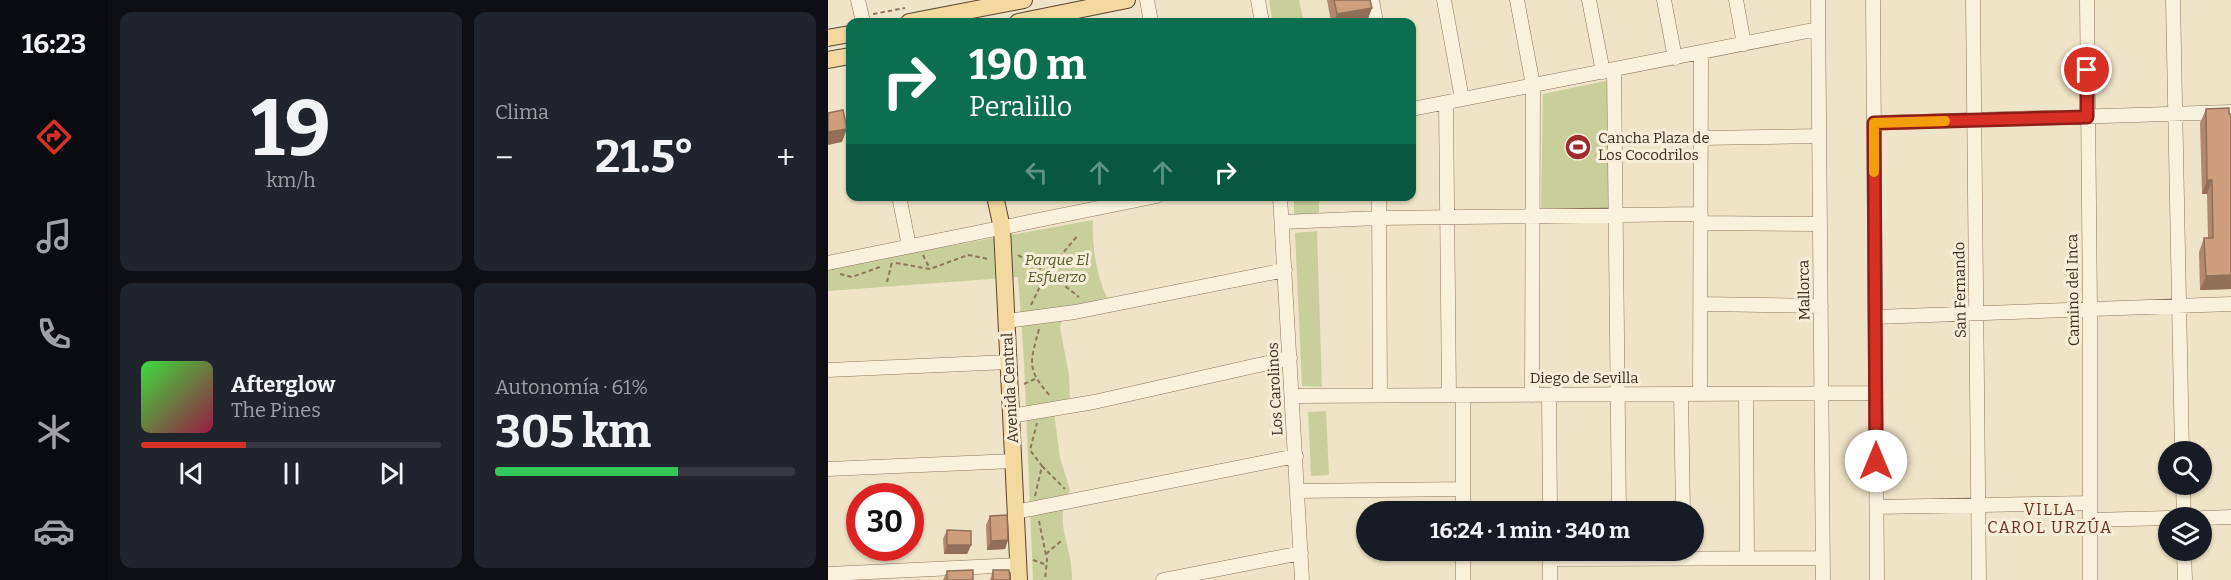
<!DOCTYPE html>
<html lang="es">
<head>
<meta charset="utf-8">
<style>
	:root { --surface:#171b24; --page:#20242c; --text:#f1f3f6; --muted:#9ea1a6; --line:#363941; --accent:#d93025 }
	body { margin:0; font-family:Bitter,serif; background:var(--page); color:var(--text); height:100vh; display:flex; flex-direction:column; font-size:22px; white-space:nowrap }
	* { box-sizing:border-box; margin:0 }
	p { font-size:20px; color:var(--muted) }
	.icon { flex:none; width:33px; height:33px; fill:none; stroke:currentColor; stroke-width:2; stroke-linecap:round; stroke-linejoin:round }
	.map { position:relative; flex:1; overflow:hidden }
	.panel { display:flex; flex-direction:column; gap:12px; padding:12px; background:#0d0f14; width:720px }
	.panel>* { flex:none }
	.top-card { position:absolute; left:18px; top:18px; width:570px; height:183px; border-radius:12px; box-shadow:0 2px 4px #0004; background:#0b6e4f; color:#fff; overflow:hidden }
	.buttons { position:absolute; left:1330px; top:441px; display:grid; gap:12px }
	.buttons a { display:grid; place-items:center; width:54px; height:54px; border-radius:50%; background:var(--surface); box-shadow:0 2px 4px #0004; font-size:30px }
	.speed { position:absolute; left:18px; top:483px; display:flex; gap:12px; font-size:30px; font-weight:700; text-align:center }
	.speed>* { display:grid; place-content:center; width:78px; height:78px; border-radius:50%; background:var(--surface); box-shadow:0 2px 4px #0004; line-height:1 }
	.speed .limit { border:9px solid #d22; background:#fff; color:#111 }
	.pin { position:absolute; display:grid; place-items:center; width:51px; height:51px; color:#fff; margin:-26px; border:3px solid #fff; border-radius:50%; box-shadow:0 2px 6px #0007 }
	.me { position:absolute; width:66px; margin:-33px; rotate:0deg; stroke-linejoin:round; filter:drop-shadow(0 0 4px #0008) }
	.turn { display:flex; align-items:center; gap:21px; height:126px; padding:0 24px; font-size:27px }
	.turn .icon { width:78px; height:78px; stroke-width:2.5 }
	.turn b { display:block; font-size:42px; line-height:51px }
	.lanes { display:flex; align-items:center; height:57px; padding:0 24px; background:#0003; justify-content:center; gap:30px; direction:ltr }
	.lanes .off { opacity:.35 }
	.big { font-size:45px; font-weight:700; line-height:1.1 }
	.panel .card { flex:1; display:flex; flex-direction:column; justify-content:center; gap:9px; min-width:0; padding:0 21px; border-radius:12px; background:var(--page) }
	.panel .dial { align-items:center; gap:0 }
	.dial b { font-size:78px; line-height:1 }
	.song { display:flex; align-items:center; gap:18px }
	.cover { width:72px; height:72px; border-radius:9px; background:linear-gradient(135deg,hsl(120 70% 55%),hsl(340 70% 35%)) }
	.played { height:6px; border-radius:3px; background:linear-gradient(90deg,var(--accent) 35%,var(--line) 35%) }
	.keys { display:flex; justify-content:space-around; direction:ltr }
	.heat { display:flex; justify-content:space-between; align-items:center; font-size:33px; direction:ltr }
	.charge { height:9px; border-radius:4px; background:linear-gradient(90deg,#34c759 61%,var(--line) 0) }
	.panel .tiles { flex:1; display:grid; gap:12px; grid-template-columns:repeat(2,1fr) }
	.trip { position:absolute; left:528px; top:501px; width:348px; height:60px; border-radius:30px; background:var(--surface); box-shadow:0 2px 4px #0004; font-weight:700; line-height:60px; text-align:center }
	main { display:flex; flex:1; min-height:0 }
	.tabs { display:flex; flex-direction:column; width:108px; justify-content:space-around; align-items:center; background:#090b0e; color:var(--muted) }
	.tabs .icon { width:42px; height:42px }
	.tabs .active { color:var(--accent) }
	.tabs b { font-size:27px; color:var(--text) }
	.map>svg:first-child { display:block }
</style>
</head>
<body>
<main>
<nav class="tabs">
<b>16:23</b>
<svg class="icon active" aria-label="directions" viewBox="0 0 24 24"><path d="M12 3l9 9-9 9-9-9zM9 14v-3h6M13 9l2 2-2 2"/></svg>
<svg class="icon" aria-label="music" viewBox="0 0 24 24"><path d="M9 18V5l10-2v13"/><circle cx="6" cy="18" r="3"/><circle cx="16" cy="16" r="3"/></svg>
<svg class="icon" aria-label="phone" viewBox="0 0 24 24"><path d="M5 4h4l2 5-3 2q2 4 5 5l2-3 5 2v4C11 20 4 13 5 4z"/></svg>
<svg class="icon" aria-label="climate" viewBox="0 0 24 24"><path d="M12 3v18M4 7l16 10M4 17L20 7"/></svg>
<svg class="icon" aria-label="car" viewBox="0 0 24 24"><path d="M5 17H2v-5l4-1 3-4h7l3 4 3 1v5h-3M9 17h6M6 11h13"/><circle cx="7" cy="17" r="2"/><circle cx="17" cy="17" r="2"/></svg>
</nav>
<section class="panel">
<div class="tiles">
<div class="card dial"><b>19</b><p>km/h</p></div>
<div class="card"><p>Clima</p>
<div class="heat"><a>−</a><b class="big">21.5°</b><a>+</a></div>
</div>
<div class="card">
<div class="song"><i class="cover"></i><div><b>Afterglow</b><p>The Pines</p></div></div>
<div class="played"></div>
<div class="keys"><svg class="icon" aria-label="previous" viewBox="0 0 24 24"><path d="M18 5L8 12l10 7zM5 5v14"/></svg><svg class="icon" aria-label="pause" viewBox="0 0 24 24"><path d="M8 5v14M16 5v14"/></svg><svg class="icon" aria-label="next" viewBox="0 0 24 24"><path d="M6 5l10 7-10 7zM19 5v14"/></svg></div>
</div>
<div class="card"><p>Autonomía · 61%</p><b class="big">305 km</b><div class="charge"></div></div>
</div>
</section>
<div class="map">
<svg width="1403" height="580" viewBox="0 0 1403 580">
	<rect width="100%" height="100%" fill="#f0e4c8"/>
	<!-- green -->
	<path fill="#c9cf9b" d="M441 0H471L476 22H445Z
		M782 80 787 208H713L715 94Z
		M466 197H491V215L466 214Z
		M265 220C264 247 268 273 279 298L238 307 232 328 241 375 242 398 225 405 232 458 242 490C224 524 245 545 244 580H205L196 362 190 277 0 291V268Z
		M489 231 494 387 474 386 467 233Z
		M498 411 501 475 483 476 480 412Z"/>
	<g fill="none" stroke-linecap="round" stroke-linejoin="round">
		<defs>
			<path id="minor" d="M30 0 35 22
				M319 0 323 22
				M430 0 434 22
				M544 0 548 22
				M616 0 634 99
				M689 0 705 85 704 395
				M761 0 775 72
				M836 0 847 58
				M908 0 916 44
				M990 0 995 580
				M1045 0 1049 580
				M1145 0 1151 580
				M1259 0 1262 309V580
				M1345 0 1354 452
				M786 70 791 512
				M618 103 621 395
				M584 109 990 29
				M1046 123 1403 112
				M873 138 991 136
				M71 196 81 246
				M452 196 474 580
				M551 196 552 396
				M454 222 551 218 873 214
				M873 223 992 224
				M0 263 329 196
				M873 304 993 306
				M1047 317 1403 304
				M179 321 247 312 457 270
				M0 370 181 362
				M853 394 855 512
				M872 394 873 53
				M918 394 919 558
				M721 395 722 512
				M464 396 1048 393
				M183 416 266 402 462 358
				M0 469 186 461
				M1355 484 1356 518
				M469 491 635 489
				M1049 507 1262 503
				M188 512 468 456
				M635 512V395
				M1374 518 1403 517
				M1262 520 1341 518
				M1356 550 1357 580
				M722 552V580
				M722 559 995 558
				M0 574 191 565
				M335 580 473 553
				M635 580V550"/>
			<path id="major" d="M81 22 196 0
				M190 22 299 0
				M0 38 22 34
				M0 60 22 56
				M167 196 174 228 191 580"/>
		</defs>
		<!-- minor casing -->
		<use href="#minor" stroke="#8d765c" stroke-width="15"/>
		<!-- major casing -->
		<use href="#major" stroke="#5b4430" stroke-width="18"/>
		<!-- path -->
		<path stroke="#8d765c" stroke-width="2" stroke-dasharray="4.5 3" stroke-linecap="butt" d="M45 14 77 8
			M95 255 102 269
			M190 255 219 272 250 235
			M68 263 102 269 140 255 161 259
			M12 274 24 277 52 267
			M59 282 64 262
			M203 305 219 272 251 297
			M211 329C202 363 198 369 223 397
			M196 384 207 379
			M214 466 237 489
			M207 496 214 466 202 450 209 423
			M211 521 219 560 217 580
			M218 554 233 541
			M205 560 219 565"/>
		<!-- minor -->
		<use href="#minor" stroke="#faf1dc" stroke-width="14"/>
		<!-- major -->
		<use href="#major" stroke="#f3d9a0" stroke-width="16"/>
	</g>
	<!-- wall -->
	<path fill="#b2896c" d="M499 0H542L544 8 539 21 531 22H503Z
		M1378 109 1403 289 1372 290 1371 252 1376 238H1380L1379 194H1374L1372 123Z
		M162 516 180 540 177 549 159 550 158 525Z
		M119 530 143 545 139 554H116L115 539Z
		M165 570 182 580H162Z
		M119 571 145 580H115Z"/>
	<!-- shaded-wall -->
	<path fill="#916f58" d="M544 8 539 21 531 22H506L509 14Z
		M19 129 14 142 0 145V132Z
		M1379 180H1384L1379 194H1374Z
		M1403 275V289L1372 290 1378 276Z
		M180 540 177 549 159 550 163 541Z
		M119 545H143L139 554H116Z"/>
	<!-- building -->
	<path fill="#cf9f7d" stroke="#916f58" stroke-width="1.5" d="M506 0H542L544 8 509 14Z
		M1401 108V114H1403V275L1378 276 1376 238H1385L1384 180H1379L1378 109Z
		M15 110 19 129 0 132V113Z
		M179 515 180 540 163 541 162 516Z
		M119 530 143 531V545H119Z
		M145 570V580H119V571Z
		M165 570H181L182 580H165Z"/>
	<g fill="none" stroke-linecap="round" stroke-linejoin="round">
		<defs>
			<path id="route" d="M1048 461 1046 123 1259 117V70"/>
		</defs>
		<!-- route casing -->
		<use href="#route" stroke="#8d1f18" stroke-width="15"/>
		<!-- route -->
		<use href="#route" stroke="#d93025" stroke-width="10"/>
		<!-- slow -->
		<path stroke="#f59e0b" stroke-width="10" d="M1046 172V123L1117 121"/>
	</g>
	<!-- icons -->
	<defs>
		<symbol id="stadium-disc" viewBox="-11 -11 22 22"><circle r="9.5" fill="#9e2a2b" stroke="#f7eed8"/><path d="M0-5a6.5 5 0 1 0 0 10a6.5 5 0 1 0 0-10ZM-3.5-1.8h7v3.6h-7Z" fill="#fff"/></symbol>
	</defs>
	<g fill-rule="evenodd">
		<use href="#stadium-disc" x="735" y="132" width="30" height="30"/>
	</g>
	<g text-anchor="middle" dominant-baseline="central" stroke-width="6" stroke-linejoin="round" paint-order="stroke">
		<!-- poi labels -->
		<g font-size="15" fill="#3d2e20" stroke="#f7eed8" text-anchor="start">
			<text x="770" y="138">Cancha Plaza de<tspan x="770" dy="17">Los Cocodrilos</tspan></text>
		</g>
		<!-- park labels -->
		<g font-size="15" font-style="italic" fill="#4d5a26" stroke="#f7eed8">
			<text x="229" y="260">Parque El<tspan x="229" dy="17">Esfuerzo</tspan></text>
		</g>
		<!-- street labels -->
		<g font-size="15" fill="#3d2e20" stroke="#f7eed8">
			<text transform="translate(976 290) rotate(-91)">Mallorca</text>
			<text transform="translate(1132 290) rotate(-91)">San Fernando</text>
			<text transform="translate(1245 290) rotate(-91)">Camino del Inca</text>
			<text x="756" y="378">Diego de Sevilla</text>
			<text transform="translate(182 388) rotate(-93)">Avenida Central</text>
			<text transform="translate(447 389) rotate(-93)">Los Carolinos</text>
		</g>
		<!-- neighbourhood labels -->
		<g font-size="16" letter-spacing="1.5" fill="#6b2e1e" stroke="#f7eed8">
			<text x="1222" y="509">VILLA<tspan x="1222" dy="18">CAROL URZÚA</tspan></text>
		</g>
	</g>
</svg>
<div class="buttons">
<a><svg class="icon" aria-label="search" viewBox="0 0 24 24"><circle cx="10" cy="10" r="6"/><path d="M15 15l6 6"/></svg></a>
<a><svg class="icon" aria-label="layers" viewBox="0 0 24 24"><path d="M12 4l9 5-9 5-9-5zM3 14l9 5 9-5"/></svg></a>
</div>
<div class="speed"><div class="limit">30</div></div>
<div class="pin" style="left:1259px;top:70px;background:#d93025"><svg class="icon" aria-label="arrive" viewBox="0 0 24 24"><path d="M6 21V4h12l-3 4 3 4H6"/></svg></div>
<svg class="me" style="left:1048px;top:461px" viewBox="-20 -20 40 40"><circle r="19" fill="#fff"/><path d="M0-13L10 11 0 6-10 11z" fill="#d93025"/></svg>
<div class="trip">16:24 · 1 min · 340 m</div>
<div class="top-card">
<div class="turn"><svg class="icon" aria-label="right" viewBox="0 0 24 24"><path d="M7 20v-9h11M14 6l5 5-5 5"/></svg><div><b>190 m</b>Peralillo</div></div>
<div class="lanes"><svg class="icon off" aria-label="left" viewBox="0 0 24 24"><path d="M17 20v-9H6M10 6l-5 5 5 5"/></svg><svg class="icon off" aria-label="ahead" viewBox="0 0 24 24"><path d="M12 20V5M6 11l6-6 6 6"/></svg><svg class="icon off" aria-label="ahead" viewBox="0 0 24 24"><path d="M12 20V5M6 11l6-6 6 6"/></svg><svg class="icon" aria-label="right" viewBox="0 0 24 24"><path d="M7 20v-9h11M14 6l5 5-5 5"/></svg></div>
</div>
</div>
</main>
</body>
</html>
